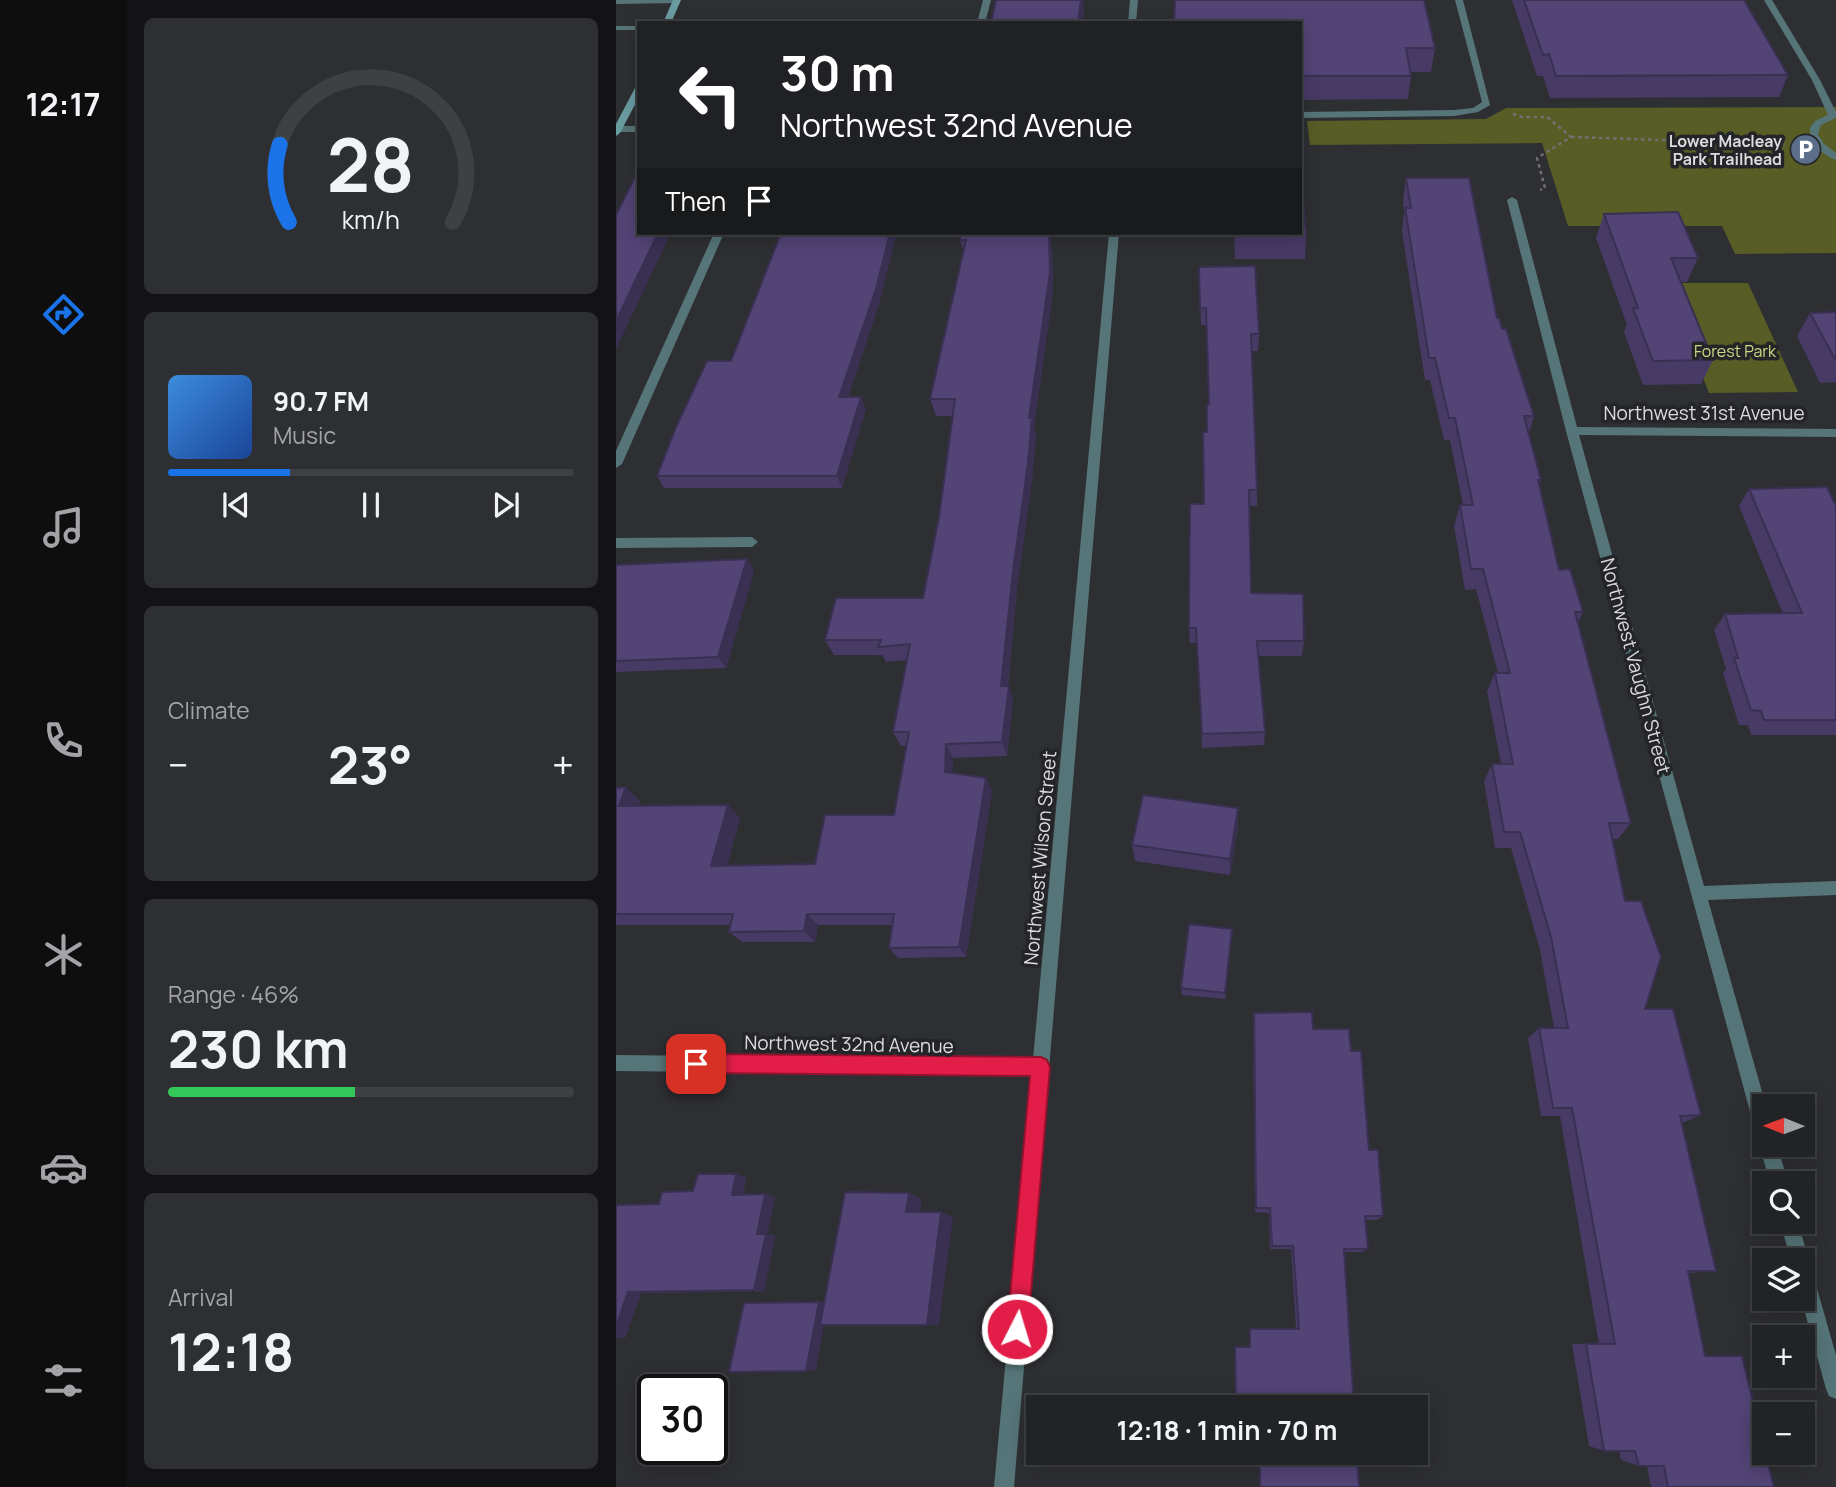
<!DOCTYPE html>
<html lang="en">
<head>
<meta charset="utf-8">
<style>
	:root { --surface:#222326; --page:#2e2f32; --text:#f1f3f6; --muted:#a2a4a7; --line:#3f4043; --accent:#1a73e8 }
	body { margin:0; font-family:Manrope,sans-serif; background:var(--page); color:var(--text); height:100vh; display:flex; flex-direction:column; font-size:26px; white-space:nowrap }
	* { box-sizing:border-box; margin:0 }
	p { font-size:23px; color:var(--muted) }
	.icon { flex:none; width:38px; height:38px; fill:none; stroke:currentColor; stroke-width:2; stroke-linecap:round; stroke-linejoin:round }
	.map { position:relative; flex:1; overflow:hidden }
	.drawer { display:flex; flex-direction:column; gap:18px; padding:18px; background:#131315; width:490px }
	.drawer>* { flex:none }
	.banner { position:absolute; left:21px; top:21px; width:665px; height:214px; border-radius:0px; box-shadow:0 4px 18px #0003,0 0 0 2px var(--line); background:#202124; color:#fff; overflow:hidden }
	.needle { width:46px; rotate:271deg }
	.tools { position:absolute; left:1136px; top:1094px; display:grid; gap:14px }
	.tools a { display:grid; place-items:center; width:63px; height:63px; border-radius:0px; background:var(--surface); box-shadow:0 4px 18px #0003,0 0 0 2px var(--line); font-size:35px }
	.speed { position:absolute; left:21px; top:1374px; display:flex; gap:14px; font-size:35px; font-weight:700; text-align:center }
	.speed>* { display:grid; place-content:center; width:91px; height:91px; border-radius:50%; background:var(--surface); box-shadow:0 4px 18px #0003,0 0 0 2px var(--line); line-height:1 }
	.speed .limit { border:4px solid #111; border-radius:10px; background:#fff; color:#111 }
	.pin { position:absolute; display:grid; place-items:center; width:60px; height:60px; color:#fff; margin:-30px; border-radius:14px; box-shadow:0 4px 10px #0006 }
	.me { position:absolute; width:77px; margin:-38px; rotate:5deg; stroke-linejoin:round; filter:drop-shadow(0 0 5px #0008) }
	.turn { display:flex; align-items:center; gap:24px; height:147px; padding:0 28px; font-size:32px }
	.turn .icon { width:91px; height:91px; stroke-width:2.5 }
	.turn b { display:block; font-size:49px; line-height:60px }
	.then { display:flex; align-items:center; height:66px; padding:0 28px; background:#0003; gap:14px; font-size:26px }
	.big { font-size:52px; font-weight:700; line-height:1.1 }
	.drawer .tile { flex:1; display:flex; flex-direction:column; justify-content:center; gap:10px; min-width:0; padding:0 24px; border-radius:10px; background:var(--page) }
	.drawer .dial { align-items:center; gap:0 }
	.dial svg { height:182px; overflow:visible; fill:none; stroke:var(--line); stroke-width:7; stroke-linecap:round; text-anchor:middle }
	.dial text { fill:var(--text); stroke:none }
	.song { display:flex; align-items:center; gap:21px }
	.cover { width:84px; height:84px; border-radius:10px; background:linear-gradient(135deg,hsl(210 70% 55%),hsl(220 70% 35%)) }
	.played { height:7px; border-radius:4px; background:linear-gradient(90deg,var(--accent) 30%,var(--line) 30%) }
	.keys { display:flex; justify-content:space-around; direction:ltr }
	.heat { display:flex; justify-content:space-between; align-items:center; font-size:38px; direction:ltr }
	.charge { height:10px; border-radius:5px; background:linear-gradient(90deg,#34c759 46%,var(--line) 0) }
	.trip { position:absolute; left:410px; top:1395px; width:402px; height:70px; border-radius:0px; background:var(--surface); box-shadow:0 4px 18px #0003,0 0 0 2px var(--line); font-weight:700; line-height:70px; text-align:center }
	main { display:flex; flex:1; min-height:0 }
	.menu { display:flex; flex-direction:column; width:126px; justify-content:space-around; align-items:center; background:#0e0e0f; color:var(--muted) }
	.menu .icon { width:49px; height:49px }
	.menu .selected { color:var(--accent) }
	.menu b { font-size:32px; color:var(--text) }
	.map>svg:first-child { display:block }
</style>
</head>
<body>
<main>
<nav class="menu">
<b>12:17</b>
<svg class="icon selected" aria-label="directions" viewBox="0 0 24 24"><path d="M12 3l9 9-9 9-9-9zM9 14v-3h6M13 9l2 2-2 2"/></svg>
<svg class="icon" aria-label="music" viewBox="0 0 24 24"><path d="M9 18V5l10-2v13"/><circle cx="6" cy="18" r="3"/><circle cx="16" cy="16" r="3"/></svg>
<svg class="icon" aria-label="phone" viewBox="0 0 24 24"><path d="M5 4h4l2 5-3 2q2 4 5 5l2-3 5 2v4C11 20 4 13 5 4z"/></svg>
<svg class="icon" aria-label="climate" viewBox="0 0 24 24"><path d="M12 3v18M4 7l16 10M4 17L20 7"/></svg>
<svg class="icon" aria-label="car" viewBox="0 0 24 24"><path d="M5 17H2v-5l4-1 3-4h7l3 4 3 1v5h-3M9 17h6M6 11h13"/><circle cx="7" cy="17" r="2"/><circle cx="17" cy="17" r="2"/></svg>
<svg class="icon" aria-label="filters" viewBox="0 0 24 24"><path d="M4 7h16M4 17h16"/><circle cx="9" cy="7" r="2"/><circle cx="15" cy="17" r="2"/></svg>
</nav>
<section class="drawer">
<div class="tile dial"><svg viewBox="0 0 100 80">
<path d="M14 69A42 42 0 1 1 86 69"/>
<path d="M14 69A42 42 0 0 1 10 35" stroke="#1a73e8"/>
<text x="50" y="56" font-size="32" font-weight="700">28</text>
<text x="50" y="72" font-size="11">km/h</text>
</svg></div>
<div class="tile">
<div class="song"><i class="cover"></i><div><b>90.7 FM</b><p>Music</p></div></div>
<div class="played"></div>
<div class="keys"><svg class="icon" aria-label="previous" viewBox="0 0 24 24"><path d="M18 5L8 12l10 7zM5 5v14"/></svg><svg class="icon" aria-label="pause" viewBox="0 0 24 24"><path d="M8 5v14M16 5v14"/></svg><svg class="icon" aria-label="next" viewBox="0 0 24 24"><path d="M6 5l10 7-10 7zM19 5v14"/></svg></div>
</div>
<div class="tile"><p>Climate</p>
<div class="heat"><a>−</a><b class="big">23°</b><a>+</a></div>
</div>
<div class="tile"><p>Range · 46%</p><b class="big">230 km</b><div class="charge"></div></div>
<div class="tile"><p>Arrival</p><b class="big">12:18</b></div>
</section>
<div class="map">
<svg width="1220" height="1487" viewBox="0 0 1220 1487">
	<rect width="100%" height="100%" fill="#2e2f32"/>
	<!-- green -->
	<path fill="#585c25" d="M1220 107V253L1119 254 1106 226H952L926 143 694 145 691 121 870 119 890 108Z
		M1051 283H1132L1182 392 1093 393Z"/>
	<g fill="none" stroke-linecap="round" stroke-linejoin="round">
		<!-- path -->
		<path stroke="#717174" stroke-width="2.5" stroke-dasharray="3.5 3.5" stroke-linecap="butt" d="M897 114 906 117H931L955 137 921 158 929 188 924 190
			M955 137 1171 144"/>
		<!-- service -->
		<path fill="#567578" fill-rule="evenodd" d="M0 0H63L64 1 60 3 0 4Z
			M367 0H375L369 23H361Z
			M0 26H23V30H0Z"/>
		<!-- minor -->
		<path fill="#567578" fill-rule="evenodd" d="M514 0H522L520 23H512Z
			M839 0H847L874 105 862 112 838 116 684 118V112L838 110 857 108 866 102Z
			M1148 0H1156L1204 80 1220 112V118L1205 125 1202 134 1208 144 1220 153V160C1206 154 1193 144 1194 128L1199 121 1212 115 1196 80Z
			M0 126H23V132H0Z
			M896 197 901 200 961 427 1220 429V437L963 435 1088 886 1220 881V895L1092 900 1150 1106H1148V1144H1161L1172 1183H1154L1143 1144 1146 1138 1142 1136 1139 1130 950 431 891 200Z
			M98 233H108L6 464 0 468V451Z
			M493 233H503L398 1487H378L416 1075 0 1071V1055L417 1059Z
			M136 537 142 542 136 547 0 548V538Z
			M1164 1222H1182L1220 1355V1399L1213 1396 1210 1389 1185 1298 1186 1260H1175Z"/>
		<!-- secondary -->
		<path fill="#6a9da2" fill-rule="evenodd" d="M57 0H65L55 23H47Z
			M23 86V97L4 133 0 136V124L19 88Z"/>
	</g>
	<!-- wall -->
	<path fill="#473a65" d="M896 0H1128L1172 75 1163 97 934 98 927 76H921Z
		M684 23 819 48 815 72H795V76L792 99 684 100Z
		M790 178 881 318 886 329 918 416 913 433 925 480 923 485 943 570 967 612 962 622 1015 823 1002 839H996L1029 1009 1085 1115 1066 1123 1100 1271 1072 1273 1088 1355 1126 1356 1158 1487H1035L1031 1466H1023L1005 1460 1003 1451H988L973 1446 956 1344H983L944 1116H925L912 1038 923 1028H938L924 950 895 848H879L868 781 876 764H885L871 691 879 673H882L860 589 849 590 838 526 844 505H847L834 440H828L814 380H809L786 231 788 213 787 200Z
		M988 214 1082 258 1071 282H1065L1097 360 1085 384 1027 385 1008 332 1011 325 980 238Z
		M618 233H684L690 235 689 259H619Z
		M344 240H434L436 250 437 291 418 426 420 435 416 480 401 588 392 686H393L397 700 391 756 337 758 336 773 370 778 376 791 350 957 282 958 273 948 276 925H202L199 942H126L113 932 114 925H0V788L24 801 22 806 124 818 111 865 199 864 278 815 290 746H285L277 732 291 660 270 662 266 655H218L209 640 307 598 323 517 337 416H320L314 399 348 253Z
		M583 267 643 334 642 351H636L641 490V506H633L635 593 688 641 686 656H642L649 732 648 745 586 748 581 643H574L573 628 588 504 593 404 591 325H585Z
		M264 301 232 397 250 409 226 488H48L41 476 115 361Z
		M1220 312V382L1204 383 1181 336 1194 313Z
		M1133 489 1220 506V735H1135L1132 725H1123L1107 673 1110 669 1098 630 1109 614H1167L1123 506Z
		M0 565 138 571 110 668 0 672Z
		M622 826 614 875 519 861 516 845Z
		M616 936 609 999 566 995 565 988Z
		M638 1013 697 1029 735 1051 753 1150 767 1216 761 1220H749L752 1249 747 1252H728L738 1407 633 1346V1329H680L675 1249H654L653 1213 639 1212 637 1023Z
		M130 1177 127 1195 149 1194 159 1197 151 1234 159 1236 148 1291 25 1293 9 1338H0V1205L43 1204 77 1191Z
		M639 1452H741L743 1487H643V1464H640Z"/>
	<!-- shaded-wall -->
	<path fill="#393052" d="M463 0H467L468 10 466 23H462Z
		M42 233H55L0 349V321Z
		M274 233H281L264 301 228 409 223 397Z
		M430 233H435L434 240 436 250 437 291 418 426 420 435 416 480 401 588 390 701 385 686Z
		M245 397 250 409 226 488 221 476Z
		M131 559 138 571 110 668 102 657Z
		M393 686 397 700 391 756 386 742Z
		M330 744 337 758 336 786 329 772Z
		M370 778 376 791 350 957 343 947Z
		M10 787 24 801 18 819 3 806Z
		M112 805 124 818 108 877 95 866Z
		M622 808V826L614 875V859Z
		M191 914 202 925 199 942 188 931Z
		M120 1174 130 1177 126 1198 116 1195Z
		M293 1193 306 1199 303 1217 290 1212Z
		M149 1194 159 1197 151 1234 159 1236 148 1291 138 1290 141 1234Z
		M325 1212 337 1217 323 1325H311Z
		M12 1292 25 1293 9 1338H0V1327Z
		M203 1302H212L200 1370 190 1371Z"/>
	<!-- building -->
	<path fill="#524475" stroke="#393052" stroke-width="2" d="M380 0H465L462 23H375Z
		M559 0H808L819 48H790L795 76H684V23H558Z
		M908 0H1128L1172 75 940 76 933 54 927 55Z
		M684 162 690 235H619V233H684Z
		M23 169V233H42L0 321V215Z
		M790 178H853L881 318H883L886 329H890L918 416H908L925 480H922L943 570 954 569 967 612H959L1015 823H993L1009 901H1025L1045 957 1029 1009H1057L1085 1115 1064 1116 1100 1271H1072L1089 1356H1126L1148 1447V1452H1149L1158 1487H1052L1048 1466H1023L1019 1451H988L970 1344H999L956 1108H937L923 1028H952L935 937 904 832H888L876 764H897L879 673H894L867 569H855L844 505H857L839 418H833L819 358H813L789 208H795Z
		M1062 212 1082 258H1055L1097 360 1037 361 1017 308H1022L988 214Z
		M165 233H274L260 289 223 397H245L221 476H41L61 425 91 361H115Z
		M346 233H433L434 273 413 418H416L412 463 397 571 385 686H393L386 742 330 744 329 772 370 778 343 947 273 948 278 914H191L188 931 113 932 117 914H0V788L10 787 3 806 112 805 95 866 199 864 209 815H278L293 732H277L294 644 262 647 265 640H209L220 598H307L323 517 339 399H314L350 240H344Z
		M639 266 643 334H635L641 490H633L635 593 687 594 688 641H641L649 732 586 734 580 628H573L574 504H588L587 432H591V404H593L590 308H584L583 267Z
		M1220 312V359H1219L1194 313Z
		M1211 487 1220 506V720H1148L1145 711 1135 710 1118 658H1122L1109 614 1186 613 1133 489Z
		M131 559 102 657 0 661V565Z
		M527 795 622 808 614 859 516 845Z
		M573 924 616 929 609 993 565 988Z
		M696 1012 697 1029H733L735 1051H745L753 1150H762L767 1216H749L752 1249H728L738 1407H620L619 1347H634V1329H683L677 1246H656L654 1208H640L638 1013Z
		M82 1174H120L116 1195 149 1194 141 1234H150L138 1290 12 1292 0 1327V1205L43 1204 46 1192 77 1191Z
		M229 1192 293 1193 290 1212H325L311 1325H204Z
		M203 1302 190 1371 113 1372 128 1303Z
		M640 1452H741L743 1487H644V1464H640Z"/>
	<!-- route -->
	<path fill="#e11d48" stroke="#92132f" stroke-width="2" d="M80 1054 425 1057 431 1060 434 1067 412 1329 409 1337 401 1340 394 1337 391 1329 414 1076 80 1073 73 1070 70 1064 73 1057Z"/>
	<!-- icons -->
	<defs>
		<symbol id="parking-disc" viewBox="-11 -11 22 22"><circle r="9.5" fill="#5c6f8a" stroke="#242528"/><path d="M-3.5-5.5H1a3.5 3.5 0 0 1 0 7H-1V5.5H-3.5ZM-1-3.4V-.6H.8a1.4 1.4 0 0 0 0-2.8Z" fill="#fff"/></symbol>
	</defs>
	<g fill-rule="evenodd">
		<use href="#parking-disc" x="1172" y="132" width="35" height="35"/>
	</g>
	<g text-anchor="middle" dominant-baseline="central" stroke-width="7" stroke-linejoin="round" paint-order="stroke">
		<!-- far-poi labels -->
		<g font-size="16" font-weight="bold" fill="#dcdcde" stroke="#242528" text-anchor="end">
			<text x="1166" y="141">Lower Macleay<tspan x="1166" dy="18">Park Trailhead</tspan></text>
		</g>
		<!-- far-park labels -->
		<g font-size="16" fill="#d0d983" stroke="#242528">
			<text x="1119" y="351">Forest Park</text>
		</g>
		<!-- street labels -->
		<g font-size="19" fill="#dcdcde" stroke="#242528">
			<text x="1088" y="413">Northwest 31st Avenue</text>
			<text transform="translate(1020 666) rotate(75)">Northwest Vaughn Street</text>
			<text transform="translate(424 858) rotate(-85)">Northwest Wilson Street</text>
			<text transform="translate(233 1044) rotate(1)">Northwest 32nd Avenue</text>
		</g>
	</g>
</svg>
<div class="tools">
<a><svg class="needle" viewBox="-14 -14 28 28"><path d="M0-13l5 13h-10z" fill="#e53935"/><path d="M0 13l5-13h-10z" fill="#a2a4a7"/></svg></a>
<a><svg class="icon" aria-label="search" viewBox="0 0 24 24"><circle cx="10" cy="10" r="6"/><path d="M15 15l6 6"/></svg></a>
<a><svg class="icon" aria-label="layers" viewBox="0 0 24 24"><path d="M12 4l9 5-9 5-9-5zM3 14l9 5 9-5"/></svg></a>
<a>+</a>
<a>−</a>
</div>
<div class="speed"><div class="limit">30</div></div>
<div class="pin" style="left:80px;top:1064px;background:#d93025"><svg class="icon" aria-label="arrive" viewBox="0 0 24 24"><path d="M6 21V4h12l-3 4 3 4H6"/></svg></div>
<svg class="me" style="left:401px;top:1329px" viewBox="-20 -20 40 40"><circle r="17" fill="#e11d48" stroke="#fff" stroke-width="3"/><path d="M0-11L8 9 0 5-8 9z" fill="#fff"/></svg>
<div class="trip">12:18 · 1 min · 70 m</div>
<div class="banner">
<div class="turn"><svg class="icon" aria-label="left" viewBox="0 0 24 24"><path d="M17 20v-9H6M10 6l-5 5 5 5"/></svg><div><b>30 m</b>Northwest 32nd Avenue</div></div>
<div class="then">Then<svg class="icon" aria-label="arrive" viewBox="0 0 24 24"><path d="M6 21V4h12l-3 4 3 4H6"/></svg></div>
</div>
</div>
</main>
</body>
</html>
